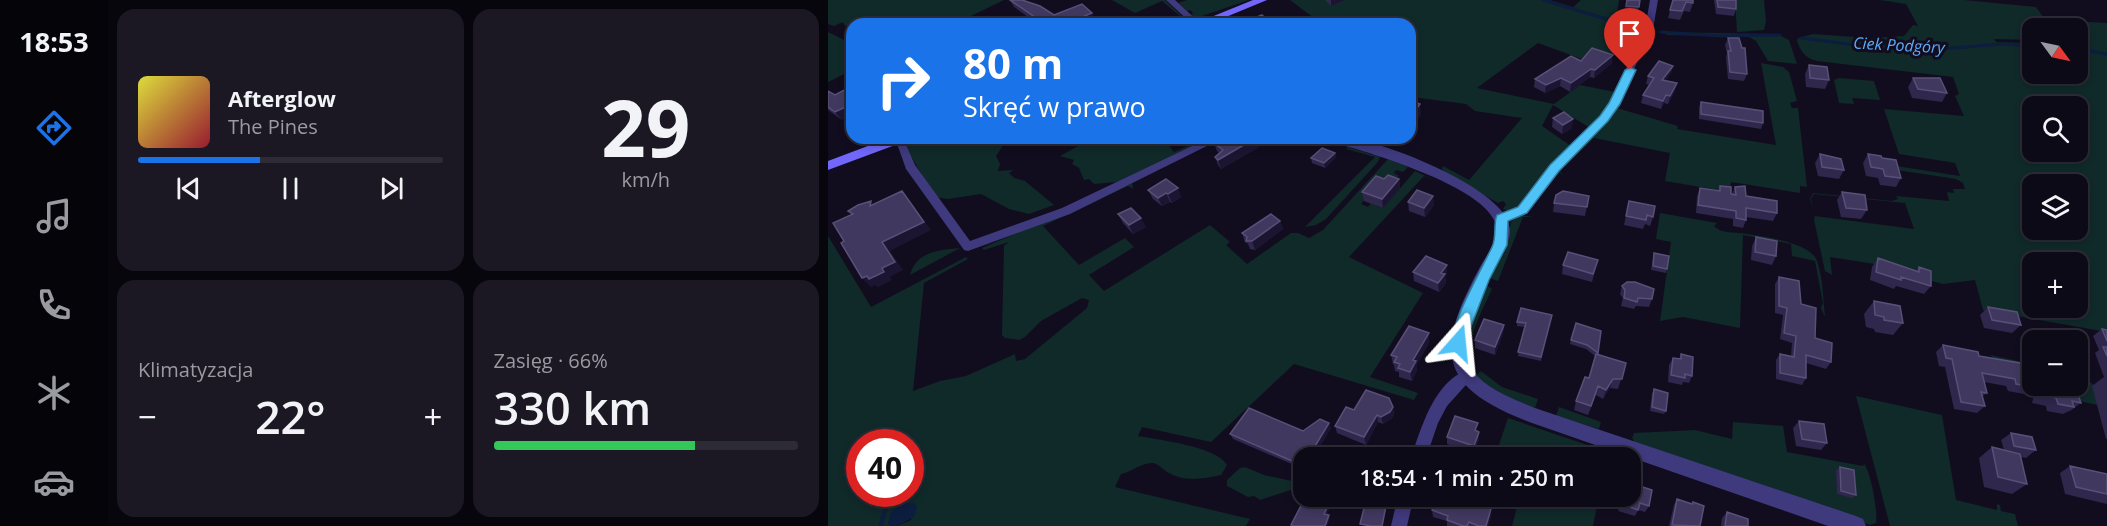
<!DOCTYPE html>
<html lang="pl">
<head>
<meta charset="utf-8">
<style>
	:root { --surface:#0d0a17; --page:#1b1824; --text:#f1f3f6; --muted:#9a9aa1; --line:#2d2b36; --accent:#1a73e8 }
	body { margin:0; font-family:"Open Sans",sans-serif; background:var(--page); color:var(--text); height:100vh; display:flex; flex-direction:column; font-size:22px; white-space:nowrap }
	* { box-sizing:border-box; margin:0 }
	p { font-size:20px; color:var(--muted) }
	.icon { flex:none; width:33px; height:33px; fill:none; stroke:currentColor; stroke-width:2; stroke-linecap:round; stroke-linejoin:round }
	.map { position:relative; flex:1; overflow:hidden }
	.sheet { display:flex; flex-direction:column; gap:9px; padding:9px; background:#07060d; width:720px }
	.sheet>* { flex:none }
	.hud { position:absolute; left:18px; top:18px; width:570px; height:126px; border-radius:18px; box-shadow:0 3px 9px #0003,0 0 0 2px var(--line); background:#1a73e8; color:#fff; overflow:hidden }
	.needle { width:39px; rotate:123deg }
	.fabs { position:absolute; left:1194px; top:18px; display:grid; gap:12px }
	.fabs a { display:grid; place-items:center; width:66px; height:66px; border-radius:12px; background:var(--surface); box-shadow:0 3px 9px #0003,0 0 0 2px var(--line); font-size:30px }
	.speed { position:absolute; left:18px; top:429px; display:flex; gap:12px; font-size:30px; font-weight:700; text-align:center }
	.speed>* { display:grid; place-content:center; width:78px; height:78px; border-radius:50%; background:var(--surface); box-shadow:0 3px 9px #0003,0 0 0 2px var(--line); line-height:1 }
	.speed .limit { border:9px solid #d22; background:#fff; color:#111 }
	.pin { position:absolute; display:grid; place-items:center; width:51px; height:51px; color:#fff; margin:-62px -26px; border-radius:50% 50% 50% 0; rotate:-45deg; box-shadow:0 0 6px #0007 }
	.pin .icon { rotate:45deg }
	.me { position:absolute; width:66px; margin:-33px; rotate:18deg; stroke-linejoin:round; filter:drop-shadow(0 0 4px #0008) }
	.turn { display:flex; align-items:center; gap:21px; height:126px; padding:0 18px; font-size:27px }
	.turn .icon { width:78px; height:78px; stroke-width:2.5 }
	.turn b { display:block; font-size:42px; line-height:51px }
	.big { font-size:45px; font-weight:600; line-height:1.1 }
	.sheet .tile { flex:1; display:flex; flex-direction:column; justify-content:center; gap:9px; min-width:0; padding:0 21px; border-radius:18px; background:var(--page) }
	.sheet .dial { align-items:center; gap:0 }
	.dial b { font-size:78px; line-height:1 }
	.song { display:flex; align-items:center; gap:18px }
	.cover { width:72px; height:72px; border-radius:9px; background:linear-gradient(135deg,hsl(60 70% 55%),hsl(350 70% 35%)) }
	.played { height:6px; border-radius:3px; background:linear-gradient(90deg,var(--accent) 40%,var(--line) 40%) }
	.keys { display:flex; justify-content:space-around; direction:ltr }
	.heat { display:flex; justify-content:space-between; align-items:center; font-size:33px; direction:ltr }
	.charge { height:9px; border-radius:4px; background:linear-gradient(90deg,#34c759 66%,var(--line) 0) }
	.sheet .tiles { flex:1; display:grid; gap:9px; grid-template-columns:repeat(2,1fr) }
	.trip { position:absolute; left:465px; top:447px; width:348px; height:60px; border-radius:18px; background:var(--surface); box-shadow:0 3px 9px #0003,0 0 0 2px var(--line); font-weight:600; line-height:60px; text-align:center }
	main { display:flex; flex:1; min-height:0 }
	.tab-bar { display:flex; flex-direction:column; width:108px; justify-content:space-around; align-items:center; background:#050409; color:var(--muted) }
	.tab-bar .icon { width:42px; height:42px }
	.tab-bar .current { color:var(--accent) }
	.tab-bar b { font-size:27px; color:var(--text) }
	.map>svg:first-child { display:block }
</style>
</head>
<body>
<main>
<nav class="tab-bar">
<b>18:53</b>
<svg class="icon current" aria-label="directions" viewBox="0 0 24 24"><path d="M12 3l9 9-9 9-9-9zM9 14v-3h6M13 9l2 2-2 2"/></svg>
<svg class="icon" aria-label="music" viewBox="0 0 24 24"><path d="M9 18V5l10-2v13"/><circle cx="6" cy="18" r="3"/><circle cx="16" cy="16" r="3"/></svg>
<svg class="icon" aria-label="phone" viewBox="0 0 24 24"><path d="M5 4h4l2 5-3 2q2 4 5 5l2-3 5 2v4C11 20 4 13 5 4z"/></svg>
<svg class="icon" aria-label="climate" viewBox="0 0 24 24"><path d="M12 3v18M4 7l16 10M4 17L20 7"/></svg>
<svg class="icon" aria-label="car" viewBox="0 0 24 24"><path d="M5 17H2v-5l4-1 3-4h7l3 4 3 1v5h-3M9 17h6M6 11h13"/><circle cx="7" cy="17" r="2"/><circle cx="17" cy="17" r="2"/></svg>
</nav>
<section class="sheet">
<div class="tiles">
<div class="tile">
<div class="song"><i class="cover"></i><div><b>Afterglow</b><p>The Pines</p></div></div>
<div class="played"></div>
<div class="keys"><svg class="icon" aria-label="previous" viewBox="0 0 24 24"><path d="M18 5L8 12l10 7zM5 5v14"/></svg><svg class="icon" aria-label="pause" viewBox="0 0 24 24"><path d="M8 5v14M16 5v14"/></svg><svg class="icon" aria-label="next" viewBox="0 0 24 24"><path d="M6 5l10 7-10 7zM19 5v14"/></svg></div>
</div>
<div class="tile dial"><b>29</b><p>km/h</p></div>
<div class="tile"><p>Klimatyzacja</p>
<div class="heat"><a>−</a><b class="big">22°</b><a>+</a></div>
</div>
<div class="tile"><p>Zasięg · 66%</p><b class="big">330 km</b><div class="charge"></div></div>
</div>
</section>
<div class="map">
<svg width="1279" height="526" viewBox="0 0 1279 526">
	<rect width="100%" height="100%" fill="#110d1f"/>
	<!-- green -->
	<path fill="#102929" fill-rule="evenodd" d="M0 0H176L141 17 159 24H50L31 16V21L17 26 15 22 6 26 0 24Z
		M284 0H337L361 23 338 24 352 16 334 1 307 13Z
		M359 0H421L368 18 363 15 365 13 362 10 359 11 350 3Z
		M462 0H722L745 7 753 0H791L789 17 801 18 799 21 818 27 805 57 800 58 801 55 787 53 773 66 710 43 649 88 726 104 752 85 787 92 779 112 762 128 725 105 714 126 743 146 689 210 681 211 675 209 678 204 675 201 670 203 615 172 614 168 615 166 641 180 694 118 647 111 638 104 591 98 585 92 582 94V24H494Z
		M907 0H936L938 21 936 30 909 32Z
		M1052 0H1136L1208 7 1223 28H1204V40L1166 39 1168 42 1204 43V74H1250V28H1230L1224 20 1279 23V332L1155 310 1147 280 1115 284 1085 276 1066 267 1002 257 1004 275 997 271 986 220 987 216 1086 229 1077 203 986 194 983 199 985 208 982 199 985 193 1064 201 1070 199 1068 196 1121 201 1119 192 1126 193 1125 189H1137L1135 183 1128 179 1069 170 1068 166 1132 176 1127 163 1071 154 1056 109 1136 116 1127 96 1131 94 1125 77 989 61C977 58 973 52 969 41L970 38 985 34 1041 38 1076 36 1085 25 1090 26 1078 4ZM1204 106H1250V152H1204ZM1204 184H1250V230H1204ZM1204 262H1250V308H1204Z
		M0 32 24 44V70L0 82Z
		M832 32 949 34 961 40 969 64 940 61 928 41 921 37 840 35Z
		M933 63 955 67 961 72 969 101 962 103 964 108H970L979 187 972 186V193L903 182 902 192 837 181 842 153 766 138 732 171 736 176 731 172 733 165 789 108 850 126 849 129 948 145Z
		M1011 78 1046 81 1052 100 1024 98 1026 104 1011 103 1006 80Z
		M87 138H168L174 147 168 156 172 164 170 171 186 170 181 173 186 178 197 181 226 205 201 214 181 209 153 194 120 199 107 197 77 146 79 141Z
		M251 138H335L346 152 378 138H385L289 182 266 184 261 179 256 180 251 168 244 164 246 160 232 156 250 146 247 140Z
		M520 147 552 157 549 163 498 219 488 225 477 227 547 157 518 149Z
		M560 159 580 167 575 172 568 170 566 173 571 176 542 193 533 204 540 207 543 203 555 208 587 171 610 182 596 176 521 257 595 293 542 377 590 393 586 400 466 364 383 442 314 427 310 436C331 440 388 446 399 465L393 475C375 479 357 482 341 473 335 470 331 464 325 463 315 462 303 472 293 474L287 487 422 519 418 526H69L83 520 85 503C69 503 67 510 60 523L63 526H0V236L43 307 138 257 140 259 96 283 85 391 112 381 138 376 187 354 188 361 197 359 259 308 261 300 254 298 213 321 197 337 191 340 177 338 174 335 176 246 181 242 156 250 154 248 304 183 305 189 300 186 215 226 251 265 297 238 306 247 261 275 276 291 382 225 402 242 398 245 419 264 463 233H470L481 238 495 230ZM32 442H82V494H32Z
		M832 213 889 223 886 226C893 233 902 232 912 233 931 236 982 241 989 261 995 278 995 299 997 317L993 308 995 303 987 261 964 256 963 244 915 235 912 328 855 317 832 321 843 242 828 239Z
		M692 215 705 217H695L670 281 662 278 678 250 683 222Z
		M132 248 82 275C88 251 112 250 132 248Z
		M658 285 664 289C657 305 634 346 646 360L641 361 639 360 643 359 641 348 643 335 640 333Z
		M1162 355 1204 364V386H1250V373L1266 385 1279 407 1199 390Z
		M653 371 674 387 710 399 707 408 667 392 647 376Z
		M1028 396 1114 415 1128 500 1169 510V504L1172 505 1173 511 1187 514 1190 526H1062Z
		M731 407 773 422 771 429 728 416Z
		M680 418 780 452 779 457H667Z
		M905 422 955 426 959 452 1035 466 1036 464C1043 472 1050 512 1048 523L1042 525 808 444 804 438 806 433 867 430 904 439Z
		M417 467 436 475 464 481 466 489 432 500 426 496 420 497 399 486V480L412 468Z
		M662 497H771L765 526H684L689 507Z"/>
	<!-- water -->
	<path fill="#0c1d3f" d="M75 503H86L89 507 86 517 69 526H63L60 523C62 513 66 508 75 503Z"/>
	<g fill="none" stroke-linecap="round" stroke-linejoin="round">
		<!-- stream-far1 -->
		<path stroke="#0c1d3f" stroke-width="3" d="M715 0 815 30
			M833 32 891 36 952 35
			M973 38 1036 46 1054 44 1102 50 1174 44 1204 46
			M1250 49 1279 54"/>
		<!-- stream -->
		<path stroke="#0c1d3f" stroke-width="4.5" d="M53 526C55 514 60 507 59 494"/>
		<!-- minor -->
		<path fill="#3f397d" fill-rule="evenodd" d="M338 0H347L373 24H364Z
			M822 0H830L825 29 785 113 731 171 698 213 673 222 669 221 667 218 669 215 690 207 723 165 778 110 817 29Z
			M67 138H75L87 165 142 241 234 208 381 138H395L242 214 140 251 136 250 78 169Z
			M639 370 644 372 646 376 619 406 610 423 598 458H583C593 428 606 382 639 370Z
			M570 496H586L579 526H563Z"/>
		<!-- tertiary -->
		<path fill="#3f397d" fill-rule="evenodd" d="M499 138C506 138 514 137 522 138 556 142 682 190 682 230 682 245 671 258 665 272 653 295 627 346 645 371 659 390 686 399 707 408L1028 516 1035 519 1038 526H1000L704 423C610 388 606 352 652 267 658 256 671 240 668 225 658 186 537 151 500 141Z"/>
		<!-- secondary -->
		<path fill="#7167fa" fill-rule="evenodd" d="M425 0H439L381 24H366Z
			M61 138H79L78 141 0 170V161Z"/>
	</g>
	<!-- wall -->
	<path fill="#2f274c" d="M182 0 226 15 264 13 267 20 257 24H210L186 7Z
		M497 0H517L503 6Z
		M799 0H812L809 15 796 14Z
		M845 0 865 3 862 12 856 11 852 20 840 18Z
		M886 0H908V9L906 16 888 14Z
		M900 38 919 74 916 81 900 79 898 58 899 53 897 45Z
		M753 61 784 63 766 78 762 77 742 92 732 86 717 93 706 87 707 79Z
		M981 65 1001 80 997 89 978 87 977 74Z
		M845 66 843 73 837 81 847 91 840 104 836 103 833 109 813 103 815 95 822 85 818 84 820 76Z
		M1085 78 1119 93 1114 102 1084 98 1080 87Z
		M0 91 14 120 0 110Z
		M873 102 935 123 933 129 871 119V107Z
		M725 118 744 128 734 134 724 127Z
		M428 138 431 147 393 169 390 165 387 157 391 153 389 151 386 143Z
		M507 153 508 157 497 168 484 163 483 158Z
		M992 154 1016 170 1011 179 990 176 987 163Z
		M1040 154 1054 158 1073 178 1068 187 1052 185 1050 178 1038 176 1035 163Z
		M338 179 353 197 344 203 342 202 334 206 325 199 320 190Z
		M556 179H571L572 188 555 208 536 201 534 192Z
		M892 186 904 194 907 187 918 196 949 213 945 221 918 217V220L915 228 905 226V219L868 213 869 196 872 188 890 191Z
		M1014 192 1039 210 1033 219 1013 217 1009 200Z
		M761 196 757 216 725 212 726 203Z
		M801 201 825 217 822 226 817 224 815 229 796 225Z
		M580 202 606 205 597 217 581 211Z
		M290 214 318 227 305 234 295 223Z
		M452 221 455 229 427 250 422 249 420 244 417 242 414 233Z
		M928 237 948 256 944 265 923 260 924 246Z
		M826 253 839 269 838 273 823 270Z
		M1050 258 1088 271 1091 267 1103 286 1096 294 1068 286 1066 289 1042 280 1044 267Z
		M770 260 764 282 734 274 735 265Z
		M619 265V274L617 276 618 283 611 292 586 281 585 272Z
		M951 277 973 304 987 338 1003 362 998 369 978 363V378L974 385 948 379V360L952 354 963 356 964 343 952 339 955 315 947 313V284Z
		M794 286 824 299 821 307 808 306 806 309 793 306 795 298 792 294Z
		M1046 301 1075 323 1065 335 1047 332 1046 329 1038 327 1036 314Z
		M1160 307 1193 325 1184 333 1156 328 1152 315Z
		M723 319 713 361 690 356 696 327 689 326V322Z
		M676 325 675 333 667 355 647 348V340Z
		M1274 329 1279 330V439H1278L1264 386 1276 377 1267 353 1271 350 1265 336Z
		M773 331 770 354 798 363 790 389 782 388 775 399 768 395 760 415 746 410 748 401 761 378 767 356 758 349 742 344 743 340Z
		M601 343 589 364V370L584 381 571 377V372L567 371 566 365 565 364 563 355Z
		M1115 345 1151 356 1205 387 1196 394 1180 391 1178 386 1156 382 1159 393 1155 396 1157 406 1149 413 1126 409 1117 367 1111 366 1108 352Z
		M853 354 864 376 861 383 855 382 854 385 840 382 841 365 845 358 851 359Z
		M1216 386 1253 403 1242 411H1241L1235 414 1219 411 1218 406 1204 403 1206 394Z
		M826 390 838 411 836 414 822 411 824 393Z
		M565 407 566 415 563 419 555 424 550 422 538 445 509 433 507 426 526 410Z
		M971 421 999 443 993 450 968 446 965 428Z
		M503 428 485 458H476V465L473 468 405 439 402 434 475 431Z
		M1183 433 1208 450 1198 458 1193 457 1199 484 1184 494 1156 487 1151 458 1164 447 1176 450 1173 440Z
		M619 437 651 439 646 453 619 444Z
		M1242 466 1279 474V506V504L1237 494 1232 473Z
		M1012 467 1028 495 1024 498 1009 494 1008 470Z
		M784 496H802L821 506 817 512 810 510 807 516 790 511 792 504 783 500Z
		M849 499 864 504 865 502 872 526H841L846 505Z
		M653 505 663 516 660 526H619V521L605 517 604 510Z
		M899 512 920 526H893L894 518Z"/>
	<!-- shaded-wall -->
	<path fill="#1c1532" d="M503 0H517L503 6Z
		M264 13 267 20 257 24H237Z
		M785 55 784 63 766 78 767 70Z
		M845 66 843 73 832 87 834 80Z
		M763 69 762 77 742 92 743 83Z
		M733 78 732 86 717 93 718 85Z
		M849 83 847 91 840 104 842 96Z
		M838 95 836 103 833 109 835 101Z
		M24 104V115L14 120 7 112Z
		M592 104 593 115 582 129V117Z
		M745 119 744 128 734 134 735 125Z
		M357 138H368L359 142Z
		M428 138 431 147 393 169 390 160Z
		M507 153 508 157 497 168 496 163Z
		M571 179 572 188 555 208 554 199Z
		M350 188 353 197 344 203 340 194Z
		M74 191 103 230 62 251 75 270 62 277 64 280 50 287 47 285 43 287 34 278 54 268V242Z
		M338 193 342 202 334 206 330 198Z
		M605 196 606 205 597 217 596 208Z
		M313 218 318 227 305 234 301 225Z
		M452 221 455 229 427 250 424 241Z
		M619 265V274L617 276 618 283 611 292 610 283 613 273Z
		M676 325 675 333 667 355V347Z
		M601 333V343L589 364V370L584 381 582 372 585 360Z
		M785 379 782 388 775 399 778 390Z
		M565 407 566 415 563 419 555 424 553 417Z
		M549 415 550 422 538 445 536 437Z
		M501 423 503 428 485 458H480Z
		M651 432V439L646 453V446Z
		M476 457V465L473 468 471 464Z
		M505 496H508L498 517 496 514Z
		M560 496H561L555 526H554Z
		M663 509V516L660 526H658Z
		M501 515 502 518 499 526H497Z"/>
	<!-- building -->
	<path fill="#41385f" stroke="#585078" stroke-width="1.5" d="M182 0H194L212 6 226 15 254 4 264 13 237 24H217Z
		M799 0H812L811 7 798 6Z
		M845 0H865V3L858 2 854 11 842 10Z
		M889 0H908V9L890 7Z
		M434 15 442 23 439 24H412Z
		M538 20 543 24H529Z
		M900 38H911L914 48H917L919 74 902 72 900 51H903Z
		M764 48 785 55 767 70 763 69 743 83 733 78 718 85 707 79 743 56 753 61Z
		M831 61 845 66 834 80 849 83 842 96 838 95 835 101 815 95 826 78 820 76Z
		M981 65 999 67 1001 80 982 78Z
		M1085 78H1112L1119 93 1090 89Z
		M24 86V104L7 112 0 107V91L7 95Z
		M582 100 592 104 582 117Z
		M873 102 935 111V123L873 114Z
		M736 112 745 119 735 125 725 118Z
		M394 138H403L406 140 408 138H428L390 160 387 157 395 150 386 143Z
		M494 148 507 153 496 163 483 158Z
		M992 154 1013 159 1016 170 994 167Z
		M1040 154 1053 156 1054 158 1068 160 1073 178 1057 176 1055 169 1043 167Z
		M560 175 571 179 554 199 534 192 548 176 556 179Z
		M338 179 350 188 340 194 338 193 330 198 320 190Z
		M892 186 903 187V194L908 195 907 187 917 186 918 196 949 201V213L918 208V220L908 218V211L870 205 872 188 892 191Z
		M589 190 605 196 596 208 580 202Z
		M74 191 96 222 54 242 67 262 54 268 56 272 41 279 39 276 34 278 13 243 16 241 5 223 25 214 20 211 30 205 43 201 42 206Z
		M735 191 761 196 759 207 726 203 728 195Z
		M1014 192 1037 195 1039 210 1018 208Z
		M801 201 827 206 825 217 819 215 818 220 798 216Z
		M303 208 313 218 301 225 290 214Z
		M443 214 452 221 424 241H418L419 237 414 233Z
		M928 237 949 241 948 256 927 252Z
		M740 252 770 260 765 274 735 265Z
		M826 253 841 256 839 269 825 266Z
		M598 256 619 265 613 273 617 274 610 283 585 272Z
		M1050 258 1091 272V267L1103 271V286L1073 277V280L1048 272Z
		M951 277 971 281 973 304 988 308 987 338 1004 343 1003 362 978 355V378L952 373V354L966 357 968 336 956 333 959 308 951 306Z
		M799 282H807L826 289 824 299 810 298 809 302 796 298 797 290 794 286Z
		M1046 301 1072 306 1075 323 1056 320V317L1047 315Z
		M1160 307 1189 312 1193 325 1164 320Z
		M693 308 724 315 713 357 690 352 698 323 689 322Z
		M656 319 676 325 667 347 647 340Z
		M748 323 773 331 770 353 759 345 743 340Z
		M581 326 601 333 585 360 588 361 582 372 570 368 572 364 566 362 569 357 563 355Z
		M1274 329 1279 330V341Z
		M1115 345 1150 352 1151 356 1198 364 1205 387 1188 384 1187 379 1154 373 1159 393 1153 392 1157 406 1133 402 1124 359 1118 358Z
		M1275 347H1279V356Z
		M768 354 798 363 794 379H785L778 390 770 386 763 406 748 401 757 377 761 378Z
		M853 354 865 357 864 376 857 374V378L843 375 845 358 853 359Z
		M1216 386 1249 392 1253 403 1244 401 1246 407 1230 404 1228 398 1214 395Z
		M826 389 840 393 838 411 824 407Z
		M538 390 561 398 565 407 562 412 553 417 549 415 536 437 507 426 518 407 526 410Z
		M421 408 475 431 492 419 501 423 480 458 476 457 471 464 402 434Z
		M627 416 650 423 647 430 651 432 646 446 619 437Z
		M971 421 996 424 999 443 974 439Z
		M1183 433 1204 437 1208 450 1186 446Z
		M1164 447 1192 454 1199 484 1170 477Z
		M1242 466 1279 474V494L1248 487Z
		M1012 467 1026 470 1028 495 1013 491Z
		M802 483 824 490 821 506 812 503 810 510 793 504 795 497 793 496H802Z
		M478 496H505L496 514 501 515 497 526H465L463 525Z
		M539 496H560L554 526H543L532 524Z
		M609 496H642L653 500 651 505 663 509 658 526H651L641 522 639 526H635L619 520 620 516 604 510Z
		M849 499 864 504 865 502 876 506 872 526 844 525Z
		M899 512 920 519V526H897Z"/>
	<!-- route -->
	<path fill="#4fc3f7" stroke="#337fa1" stroke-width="1.5" d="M802 67 808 70 792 104 780 121 731 171 699 213 680 221 679 245 661 280 635 347 630 349 625 347C617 332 656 265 664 247 669 237 665 224 669 215L690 207 722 165 772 116 781 103 797 70Z"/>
	<g text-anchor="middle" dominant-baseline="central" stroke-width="6" stroke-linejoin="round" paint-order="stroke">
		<!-- far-water labels -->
		<g font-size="16" font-style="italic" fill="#5eabfa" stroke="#110d1f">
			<text transform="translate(1071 45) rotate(3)">Ciek Podgóry</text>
		</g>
	</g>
</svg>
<div class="fabs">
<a><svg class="needle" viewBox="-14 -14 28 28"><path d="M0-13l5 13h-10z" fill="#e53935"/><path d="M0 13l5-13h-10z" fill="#9a9aa1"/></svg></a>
<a><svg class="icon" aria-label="search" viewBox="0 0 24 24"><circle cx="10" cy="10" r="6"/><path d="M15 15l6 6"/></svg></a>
<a><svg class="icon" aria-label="layers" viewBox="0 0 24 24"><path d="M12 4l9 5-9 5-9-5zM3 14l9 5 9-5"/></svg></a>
<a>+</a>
<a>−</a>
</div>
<div class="speed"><div class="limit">40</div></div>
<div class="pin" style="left:802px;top:70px;background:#d93025"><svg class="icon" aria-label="arrive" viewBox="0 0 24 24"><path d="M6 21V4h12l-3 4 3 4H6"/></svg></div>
<svg class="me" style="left:630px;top:343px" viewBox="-20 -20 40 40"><path d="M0-17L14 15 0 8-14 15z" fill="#4fc3f7" stroke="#fff" stroke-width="4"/></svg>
<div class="trip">18:54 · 1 min · 250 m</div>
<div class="hud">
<div class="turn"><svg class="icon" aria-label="right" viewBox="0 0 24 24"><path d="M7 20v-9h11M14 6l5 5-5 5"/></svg><div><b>80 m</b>Skręć w prawo</div></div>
</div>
</div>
</main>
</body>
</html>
